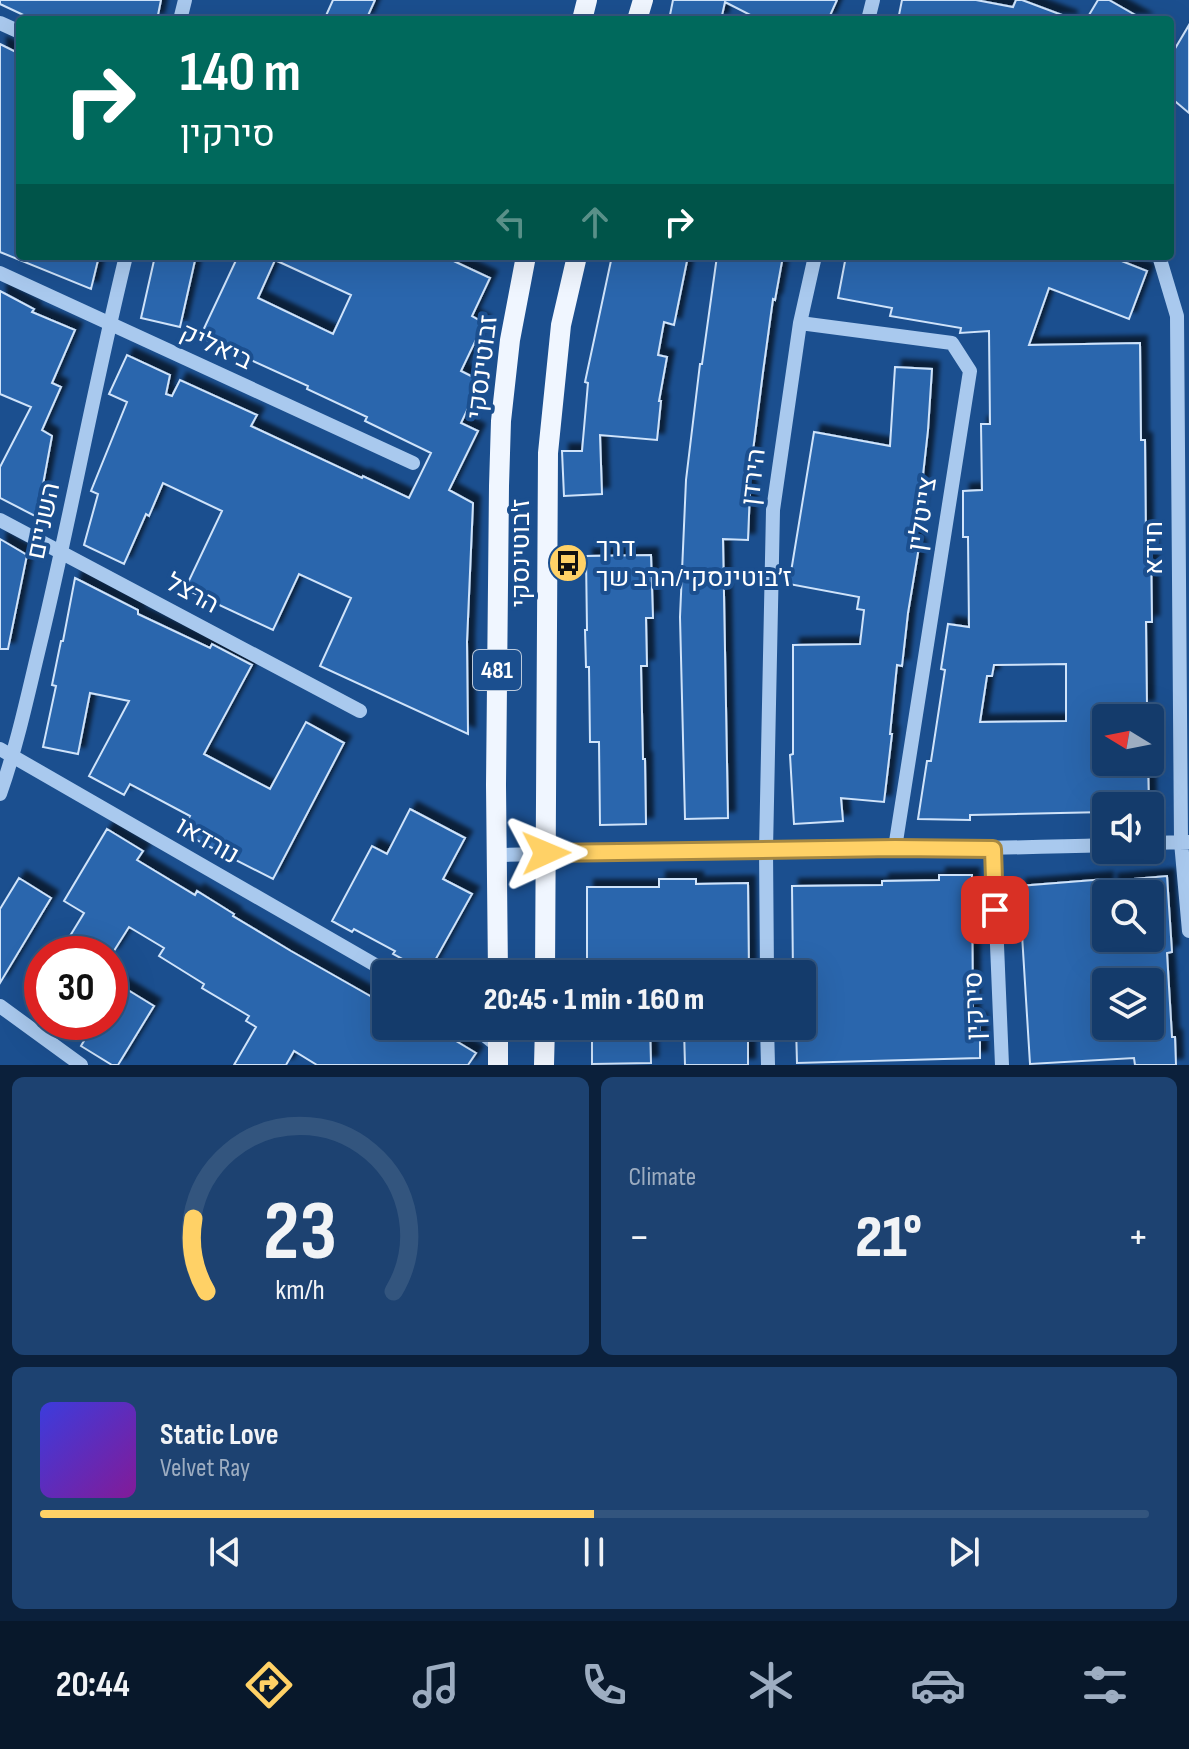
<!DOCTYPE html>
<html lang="en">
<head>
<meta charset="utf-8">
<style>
	:root { --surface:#143b6b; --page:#1d4271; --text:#f1f3f6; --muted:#9dadc1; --line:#33557e; --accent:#ffd166 }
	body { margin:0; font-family:"Sofia Sans Condensed",Heebo,sans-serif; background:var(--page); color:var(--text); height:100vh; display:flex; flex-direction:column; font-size:30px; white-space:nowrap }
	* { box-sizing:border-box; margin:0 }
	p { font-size:26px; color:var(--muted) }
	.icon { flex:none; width:44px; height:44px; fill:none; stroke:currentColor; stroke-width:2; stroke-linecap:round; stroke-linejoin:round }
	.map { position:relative; height:1065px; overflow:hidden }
	.sheet { display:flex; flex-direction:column; gap:12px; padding:12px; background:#0b203b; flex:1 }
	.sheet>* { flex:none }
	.hud { position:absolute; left:16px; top:16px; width:1158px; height:244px; border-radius:8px; box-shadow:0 8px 32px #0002,0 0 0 2px var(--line); background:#00695c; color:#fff; overflow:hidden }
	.needle { width:52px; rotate:280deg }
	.tools { position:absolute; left:1092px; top:704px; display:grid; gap:16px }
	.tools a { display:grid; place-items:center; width:72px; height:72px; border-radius:8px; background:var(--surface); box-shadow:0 8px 32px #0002,0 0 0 2px var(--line); font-size:40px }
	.speed { position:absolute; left:24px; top:936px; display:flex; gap:16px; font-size:40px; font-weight:700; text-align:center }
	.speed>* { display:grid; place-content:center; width:104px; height:104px; border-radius:50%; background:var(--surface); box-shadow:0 8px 32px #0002,0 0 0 2px var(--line); line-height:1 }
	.speed .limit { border:12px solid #d22; background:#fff; color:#111 }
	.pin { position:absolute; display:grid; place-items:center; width:68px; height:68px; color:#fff; margin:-34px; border-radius:16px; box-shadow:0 4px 12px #0006 }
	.me { position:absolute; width:88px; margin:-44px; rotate:89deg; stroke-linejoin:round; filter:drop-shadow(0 0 6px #0008) }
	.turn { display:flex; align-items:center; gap:28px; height:168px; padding:0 32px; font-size:36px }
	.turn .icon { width:104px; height:104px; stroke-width:2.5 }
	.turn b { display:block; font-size:56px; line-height:68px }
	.lanes { display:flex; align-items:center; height:76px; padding:0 32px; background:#0003; justify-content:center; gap:40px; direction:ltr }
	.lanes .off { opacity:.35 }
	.big { font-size:60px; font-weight:800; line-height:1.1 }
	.sheet .widget { flex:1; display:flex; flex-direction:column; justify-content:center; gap:12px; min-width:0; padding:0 28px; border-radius:12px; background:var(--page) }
	.sheet .dial { align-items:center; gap:0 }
	.dial svg { height:208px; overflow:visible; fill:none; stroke:var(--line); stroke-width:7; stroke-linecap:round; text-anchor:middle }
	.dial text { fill:var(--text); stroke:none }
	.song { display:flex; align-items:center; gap:24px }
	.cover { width:96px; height:96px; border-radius:12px; background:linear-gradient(135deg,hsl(240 70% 55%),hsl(290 70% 35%)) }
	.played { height:8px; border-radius:4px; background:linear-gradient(90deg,var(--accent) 50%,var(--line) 50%) }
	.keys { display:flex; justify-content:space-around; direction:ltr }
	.heat { display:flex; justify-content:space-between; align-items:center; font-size:44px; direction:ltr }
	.sheet .tiles { flex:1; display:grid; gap:12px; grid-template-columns:1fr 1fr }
	.widget:last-child { grid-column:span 2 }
	.trip { position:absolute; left:372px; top:960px; width:444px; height:80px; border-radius:8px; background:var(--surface); box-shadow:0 8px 32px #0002,0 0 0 2px var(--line); font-weight:800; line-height:80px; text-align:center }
	.dock { display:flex; height:128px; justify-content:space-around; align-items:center; background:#08182b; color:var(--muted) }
	.dock .icon { width:56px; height:56px }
	.dock .selected { color:var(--accent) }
	.dock b { font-size:36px; color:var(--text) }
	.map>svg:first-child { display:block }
</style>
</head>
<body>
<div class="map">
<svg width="1189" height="1065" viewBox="0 0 1189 1065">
	<defs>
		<filter id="shadow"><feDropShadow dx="7" dy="-7" stdDeviation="2" flood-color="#0009"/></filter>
	</defs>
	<rect width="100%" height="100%" fill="#1b4f8f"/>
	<!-- building -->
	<path fill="#2a66ad" stroke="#cfe3fa" stroke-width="2" fill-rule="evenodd" filter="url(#shadow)" d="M0 0H161L157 20H34L0 4Z
		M333 0H375L366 20H324Z
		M673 0H837L828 20H760L725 2 721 20H669Z
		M902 0H976L1013 7 1016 0H1022L1070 18V20H898Z
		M1098 0H1109L1144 20H1086Z
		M1189 25V113L1170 97V57Z
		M0 44 20 54V256H99L91 289 0 252Z
		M155 256H196L180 327 141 318Z
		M238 256H443L490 278 472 316 484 323 461 371 481 381 461 423 478 431 449 490 473 503 467 642 468 734 320 666 351 598 299 574 273 630 185 589 222 511 163 483 149 516 146 514 124 564 84 545 98 494 91 491 127 402 109 394 127 355 170 375 166 394 172 396 180 380 257 415 251 426 362 478 363 476 409 498 431 453 365 421 367 417 307 389 308 386 200 337ZM275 260 351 295 333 334 258 298Z
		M612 256H675L674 259 687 261 674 325 664 322 658 355 667 357 659 401H661L657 440 600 435 602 494 564 496 562 451H582L588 383 585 382Z
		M717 256H783L775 300 773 299 763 372 748 490H750L748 540 723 539 728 818 685 819 680 617 686 480 700 364H702Z
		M846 256H1109L1147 271 1129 319 1049 288 1029 345 1140 343 1141 440H1145L1146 543 1151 542 1152 622H1146L1147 707 1106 708V762H1148L1149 806H1106V812L970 815V820L918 819 927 761H931L945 670 941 669 948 624 969 627 968 537H963V491L982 490 981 424H990L989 331 960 333 961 328 890 316 892 308 838 298ZM1066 664V721L980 722 987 676H992L994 665Z
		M0 291 34 309 32 312 75 330 52 383 61 387 42 430 52 436 37 517 0 498V467L31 407 0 394Z
		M895 367 932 369 928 430 915 547H919L908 613 902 666 897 665 890 734H892L884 802 841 798 843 821 794 824 790 755 793 754V645L860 644 864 610 857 609 859 597 789 584 814 432 890 446Z
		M0 539 27 555 8 649H0Z
		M651 555 653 618H646L647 666H641L643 759H645L646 824 600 825 599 742H590L589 667H586L585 630H587L586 556Z
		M75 578 138 610V614L210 648 212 644 252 665 204 754 270 789 306 722 344 743 273 879 181 832 190 816 130 784 124 795 89 776 129 701 90 693 78 754 43 747 56 686 52 685 61 641H63Z
		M410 809 465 838 443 879 472 894 428 973 393 954 395 951 354 929 352 932 332 921 372 846 387 854Z
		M107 829 143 851 137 860 195 895 197 891 234 914 233 916 291 951 386 1005V1026H431L476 1053 468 1065H317L294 1051 286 1065H234L256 1027 246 1021 249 1016 202 988 204 984 159 956 164 948 129 927 112 954H59L84 913 64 901Z
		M939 875H972L973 1020H980V1058L797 1063 796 1026H802V974H793L792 886 882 885V881L939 880Z
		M1167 876 1172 952 1167 953 1172 1037H1175L1176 1065H1135L1134 1058 1030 1064 1019 886 1106 879V938H1150V894H1112L1111 881ZM1106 982H1150V1026H1106Z
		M19 878 51 898 0 983V909Z
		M659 879H696V884L748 883 749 974H587V887H659Z
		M110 979 154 1006 118 1065H112L81 1046 88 1034 69 1022H110Z
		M592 1026H650L651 1063 592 1064Z
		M748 1028V1065H685L684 1029Z"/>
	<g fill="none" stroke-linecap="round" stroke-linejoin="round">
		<!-- minor -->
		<path stroke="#a9c9ee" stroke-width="14" d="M180 20 185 0
			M868 20 873 0
			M0 23 20 32
			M1159 256 1177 316 1181 842 1189 931
			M0 273 413 463
			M800 323 952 343 970 371 895 848
			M0 520 360 711
			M0 749 391 974
			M0 794C18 743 29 689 42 636 72 510 95 382 126 256
			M1150 843 1189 842
			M993 849 1002 1065
			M497 855C700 849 903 852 1106 845
			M767 974 766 850 773 510 800 323 815 256
			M0 1006 81 1065
			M473 1026 498 1046
			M767 1026 768 1065"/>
		<!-- major -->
		<path stroke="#f0f6ff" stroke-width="20" d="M582 20 587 0
			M637 20 643 0
			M498 974 496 785 499 486 501 421 510 340 526 256
			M545 974 548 453 561 325 577 256
			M498 1026V1065
			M544 1065 545 1026"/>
	</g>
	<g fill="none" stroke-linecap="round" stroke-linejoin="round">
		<defs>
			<path id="route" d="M546 853 895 848 993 849 995 910"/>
		</defs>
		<!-- route casing -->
		<use href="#route" stroke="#a68842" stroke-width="20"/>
		<!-- route -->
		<use href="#route" stroke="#ffd166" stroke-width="14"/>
	</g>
	<!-- icons -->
	<defs>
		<symbol id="bus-disc" viewBox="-11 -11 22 22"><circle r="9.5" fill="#ffd166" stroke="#1b4f8f"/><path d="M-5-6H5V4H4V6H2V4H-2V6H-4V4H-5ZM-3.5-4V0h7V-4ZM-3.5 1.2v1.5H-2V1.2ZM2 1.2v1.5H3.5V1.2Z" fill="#111"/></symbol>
	</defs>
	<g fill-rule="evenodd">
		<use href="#bus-disc" x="546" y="541" width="44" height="44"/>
	</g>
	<g text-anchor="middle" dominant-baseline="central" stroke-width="8" stroke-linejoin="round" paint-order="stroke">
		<!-- shield labels -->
		<rect fill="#1b4f8f" stroke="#bbcadd" stroke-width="2" x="473" y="650" width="48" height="40" rx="6"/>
		<g font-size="24" font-weight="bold" fill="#fff">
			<text x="497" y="670">481</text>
		</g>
		<!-- street labels -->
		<g font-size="26" fill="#fff" stroke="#1b4f8f">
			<text transform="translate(216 347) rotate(25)">ביאליק</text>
			<text transform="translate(483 367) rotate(-83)">זבוטינסקי</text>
			<text transform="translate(754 477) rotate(-83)">הירדן</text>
			<text transform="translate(923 514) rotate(-81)">צייטלין</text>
			<text transform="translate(44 521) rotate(-78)">השניים</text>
			<text transform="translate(1154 548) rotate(-90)">חידא</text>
			<text transform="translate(521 553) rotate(-90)">ז'בוטינסקי</text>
			<text transform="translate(192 594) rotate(28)">הרצל</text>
			<text transform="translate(207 841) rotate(30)">נורדאו</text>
			<text transform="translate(975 1006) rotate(-92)">סירקין</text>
		</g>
		<!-- poi labels -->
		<g font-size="26" fill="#fff" stroke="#1b4f8f" text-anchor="start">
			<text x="596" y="548">דרך<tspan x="596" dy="30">ז׳בוטינסקי/הרב שך</tspan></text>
		</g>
	</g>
</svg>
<div class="tools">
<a><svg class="needle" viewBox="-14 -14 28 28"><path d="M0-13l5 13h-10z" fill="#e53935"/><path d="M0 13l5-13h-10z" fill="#9dadc1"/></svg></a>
<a><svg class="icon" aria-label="sound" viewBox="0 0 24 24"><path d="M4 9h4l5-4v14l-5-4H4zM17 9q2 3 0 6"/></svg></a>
<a><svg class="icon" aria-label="search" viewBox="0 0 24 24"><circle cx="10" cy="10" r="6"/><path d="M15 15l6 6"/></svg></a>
<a><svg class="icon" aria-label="layers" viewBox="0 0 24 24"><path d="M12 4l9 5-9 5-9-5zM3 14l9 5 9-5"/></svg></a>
</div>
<div class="speed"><div class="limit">30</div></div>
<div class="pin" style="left:995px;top:910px;background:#d93025"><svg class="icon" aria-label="arrive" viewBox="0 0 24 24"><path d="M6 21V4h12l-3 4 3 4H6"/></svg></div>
<svg class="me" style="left:546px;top:853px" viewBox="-20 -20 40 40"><path d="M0-17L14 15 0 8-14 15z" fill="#ffd166" stroke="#fff" stroke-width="4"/></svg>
<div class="trip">20:45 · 1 min · 160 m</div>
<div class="hud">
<div class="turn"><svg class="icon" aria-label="right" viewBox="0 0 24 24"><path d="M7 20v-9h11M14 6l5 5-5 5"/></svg><div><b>140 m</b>סירקין</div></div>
<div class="lanes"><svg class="icon off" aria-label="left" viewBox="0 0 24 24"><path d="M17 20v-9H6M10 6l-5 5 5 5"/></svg><svg class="icon off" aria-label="ahead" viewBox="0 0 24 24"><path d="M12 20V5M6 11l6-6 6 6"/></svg><svg class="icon" aria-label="right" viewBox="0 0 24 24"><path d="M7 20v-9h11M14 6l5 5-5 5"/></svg></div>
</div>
</div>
<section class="sheet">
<div class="tiles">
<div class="widget dial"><svg viewBox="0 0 100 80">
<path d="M14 69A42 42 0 1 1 86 69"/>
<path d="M14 69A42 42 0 0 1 9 41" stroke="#ffd166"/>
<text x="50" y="56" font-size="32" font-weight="700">23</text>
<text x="50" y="72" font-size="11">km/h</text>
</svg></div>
<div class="widget"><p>Climate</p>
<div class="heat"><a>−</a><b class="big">21°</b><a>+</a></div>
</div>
<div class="widget">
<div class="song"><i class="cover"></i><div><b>Static Love</b><p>Velvet Ray</p></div></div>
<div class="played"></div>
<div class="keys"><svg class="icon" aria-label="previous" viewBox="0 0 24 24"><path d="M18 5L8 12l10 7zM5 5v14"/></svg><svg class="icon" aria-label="pause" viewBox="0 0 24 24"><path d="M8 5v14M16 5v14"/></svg><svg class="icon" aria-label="next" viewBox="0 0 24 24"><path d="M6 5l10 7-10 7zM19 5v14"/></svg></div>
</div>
</div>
</section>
<nav class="dock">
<b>20:44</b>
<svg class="icon selected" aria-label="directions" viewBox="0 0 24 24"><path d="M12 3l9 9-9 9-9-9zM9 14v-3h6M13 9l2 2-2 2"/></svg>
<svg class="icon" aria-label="music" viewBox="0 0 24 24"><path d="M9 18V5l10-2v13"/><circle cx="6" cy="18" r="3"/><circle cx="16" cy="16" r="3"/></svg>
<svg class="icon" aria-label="phone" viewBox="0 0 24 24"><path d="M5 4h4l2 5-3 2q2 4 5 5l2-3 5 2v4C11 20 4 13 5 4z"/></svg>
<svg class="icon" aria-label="climate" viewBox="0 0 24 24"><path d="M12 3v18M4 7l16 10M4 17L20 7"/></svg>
<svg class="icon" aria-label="car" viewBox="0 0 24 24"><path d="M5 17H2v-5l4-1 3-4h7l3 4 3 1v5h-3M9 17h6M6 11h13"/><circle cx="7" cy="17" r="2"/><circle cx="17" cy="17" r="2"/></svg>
<svg class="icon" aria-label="filters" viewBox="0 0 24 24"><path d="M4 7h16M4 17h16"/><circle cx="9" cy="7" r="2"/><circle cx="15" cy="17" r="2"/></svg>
</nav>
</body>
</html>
